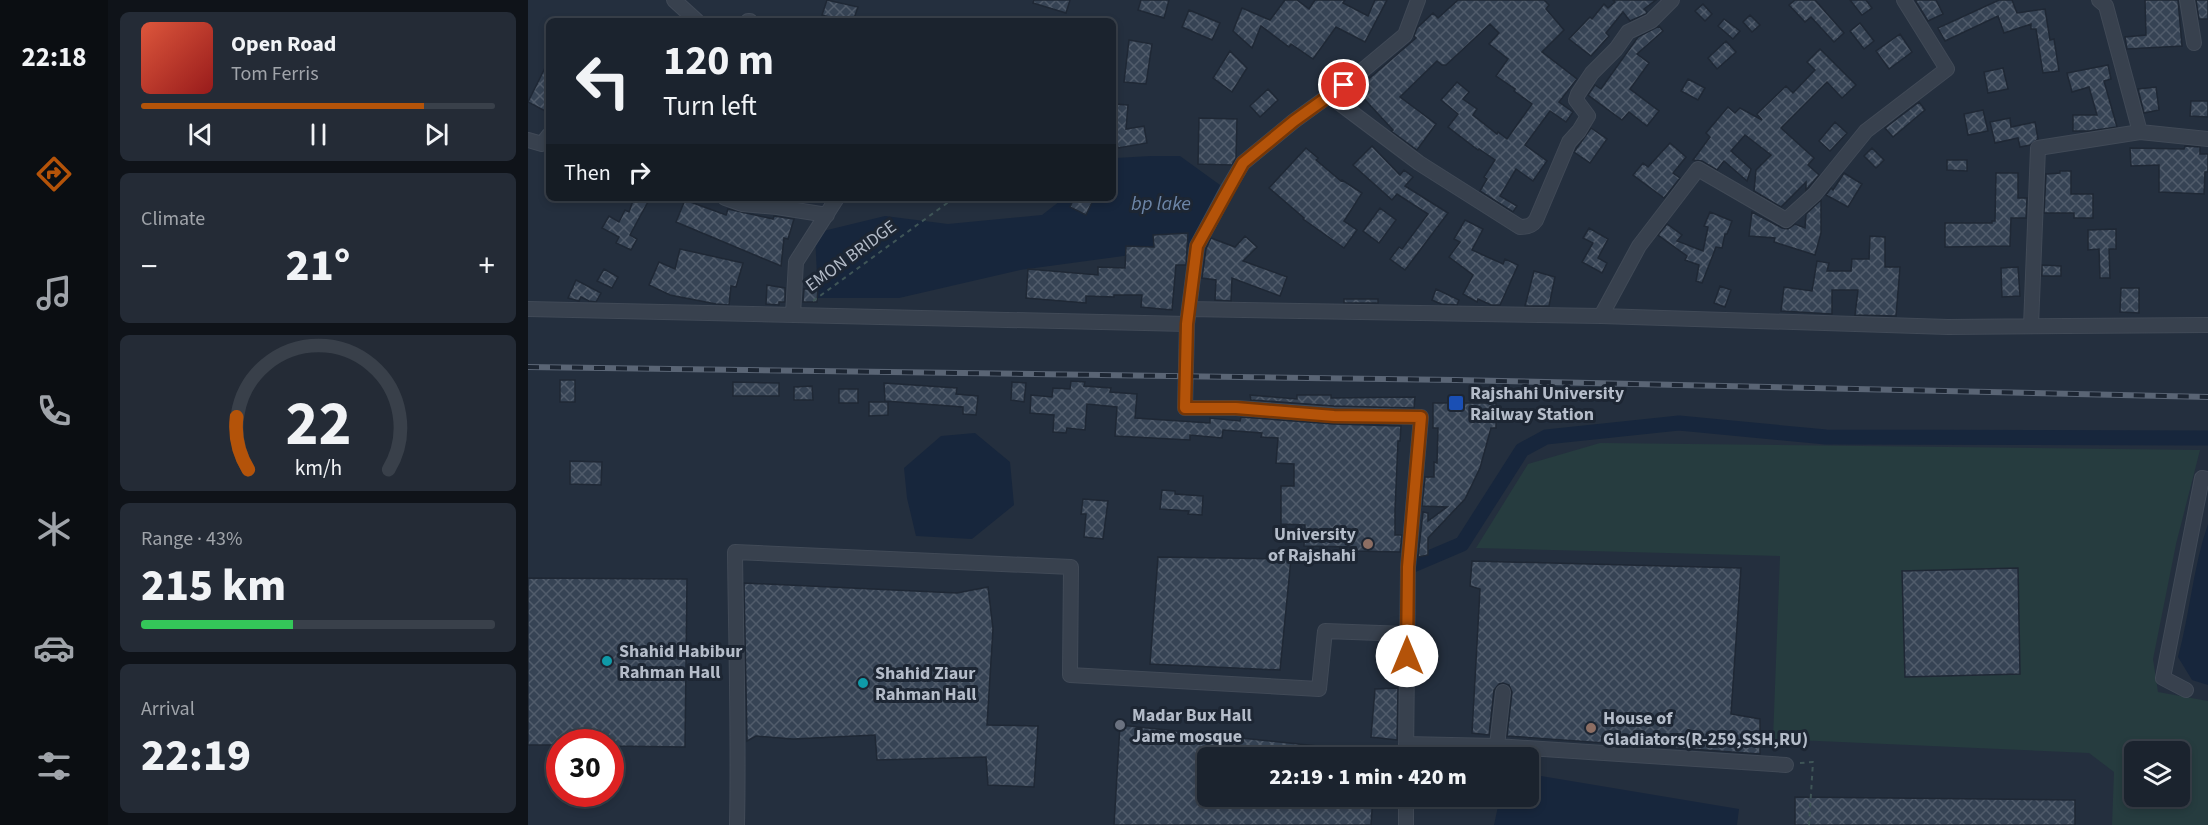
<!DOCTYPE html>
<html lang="en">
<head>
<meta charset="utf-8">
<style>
	:root { --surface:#1b232e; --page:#242b36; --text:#f1f3f6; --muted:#a0a4aa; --line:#39404a; --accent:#b45309 }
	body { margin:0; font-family:"Source Sans 3",sans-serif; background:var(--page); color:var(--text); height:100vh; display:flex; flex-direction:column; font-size:22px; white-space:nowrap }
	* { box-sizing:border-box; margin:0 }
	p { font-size:20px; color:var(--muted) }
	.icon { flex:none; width:33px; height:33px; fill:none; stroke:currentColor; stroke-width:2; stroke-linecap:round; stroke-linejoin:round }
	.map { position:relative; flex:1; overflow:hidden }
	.sheet { display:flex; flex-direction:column; gap:12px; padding:12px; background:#0f1319; width:420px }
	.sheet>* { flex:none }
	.top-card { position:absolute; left:18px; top:18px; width:570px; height:183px; border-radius:9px; box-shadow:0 3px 9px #0003,0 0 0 2px var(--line); background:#1b232e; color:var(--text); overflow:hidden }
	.fabs { position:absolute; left:1596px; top:741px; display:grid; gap:12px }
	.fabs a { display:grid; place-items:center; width:66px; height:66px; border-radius:9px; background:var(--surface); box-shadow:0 3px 9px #0003,0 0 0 2px var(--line); font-size:30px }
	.speed { position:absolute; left:18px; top:729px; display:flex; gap:12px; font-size:30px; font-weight:700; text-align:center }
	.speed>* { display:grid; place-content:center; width:78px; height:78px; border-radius:50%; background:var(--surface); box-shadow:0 3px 9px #0003,0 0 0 2px var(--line); line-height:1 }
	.speed .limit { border:9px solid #d22; background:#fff; color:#111 }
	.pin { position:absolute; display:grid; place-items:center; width:51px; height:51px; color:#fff; margin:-26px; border:3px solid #fff; border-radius:50%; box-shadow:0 2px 6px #0007 }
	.me { position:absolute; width:66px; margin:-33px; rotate:0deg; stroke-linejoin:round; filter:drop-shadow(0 0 4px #0008) }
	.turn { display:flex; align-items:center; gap:21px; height:126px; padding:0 18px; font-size:27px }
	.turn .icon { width:78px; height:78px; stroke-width:2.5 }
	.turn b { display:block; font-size:42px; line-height:51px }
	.then { display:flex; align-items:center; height:57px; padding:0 18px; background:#0003; gap:12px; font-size:22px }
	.big { font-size:45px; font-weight:800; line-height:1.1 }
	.sheet .card { flex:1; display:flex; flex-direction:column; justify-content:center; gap:9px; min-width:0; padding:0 21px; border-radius:9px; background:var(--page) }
	.sheet .dial { align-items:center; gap:0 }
	.dial svg { height:156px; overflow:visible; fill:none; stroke:var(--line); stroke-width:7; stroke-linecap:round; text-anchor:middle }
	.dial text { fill:var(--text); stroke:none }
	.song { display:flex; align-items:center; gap:18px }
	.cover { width:72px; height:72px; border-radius:9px; background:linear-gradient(135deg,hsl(10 70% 55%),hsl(0 70% 35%)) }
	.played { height:6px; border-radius:3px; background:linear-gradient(90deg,var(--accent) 80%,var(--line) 80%) }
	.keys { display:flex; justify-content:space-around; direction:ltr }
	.heat { display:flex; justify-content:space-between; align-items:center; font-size:33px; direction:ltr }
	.charge { height:9px; border-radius:4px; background:linear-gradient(90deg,#34c759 43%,var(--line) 0) }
	.trip { position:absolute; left:669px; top:747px; width:342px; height:60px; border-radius:9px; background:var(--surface); box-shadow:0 3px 9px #0003,0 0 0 2px var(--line); font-weight:800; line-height:60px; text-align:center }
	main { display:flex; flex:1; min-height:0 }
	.tabs { display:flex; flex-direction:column; width:108px; justify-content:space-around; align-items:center; background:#0b0e12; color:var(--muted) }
	.tabs .icon { width:42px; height:42px }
	.tabs .active { color:var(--accent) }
	.tabs b { font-size:27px; color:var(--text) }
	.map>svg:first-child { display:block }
</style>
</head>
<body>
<main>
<nav class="tabs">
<b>22:18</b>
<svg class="icon active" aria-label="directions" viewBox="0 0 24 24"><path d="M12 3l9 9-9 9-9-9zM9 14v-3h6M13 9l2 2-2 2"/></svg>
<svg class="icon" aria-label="music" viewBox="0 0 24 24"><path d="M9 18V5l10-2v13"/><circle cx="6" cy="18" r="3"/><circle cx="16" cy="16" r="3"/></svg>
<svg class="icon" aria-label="phone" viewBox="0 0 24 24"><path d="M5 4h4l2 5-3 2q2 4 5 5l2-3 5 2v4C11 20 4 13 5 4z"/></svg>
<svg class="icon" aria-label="climate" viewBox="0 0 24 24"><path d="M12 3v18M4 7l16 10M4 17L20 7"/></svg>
<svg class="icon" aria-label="car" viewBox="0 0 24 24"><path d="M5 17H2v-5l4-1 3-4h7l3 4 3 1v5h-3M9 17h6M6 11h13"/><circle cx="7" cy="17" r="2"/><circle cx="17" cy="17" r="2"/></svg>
<svg class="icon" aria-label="filters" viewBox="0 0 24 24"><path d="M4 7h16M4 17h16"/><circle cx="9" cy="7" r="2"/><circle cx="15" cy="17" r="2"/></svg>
</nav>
<section class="sheet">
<div class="card">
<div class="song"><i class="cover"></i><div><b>Open Road</b><p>Tom Ferris</p></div></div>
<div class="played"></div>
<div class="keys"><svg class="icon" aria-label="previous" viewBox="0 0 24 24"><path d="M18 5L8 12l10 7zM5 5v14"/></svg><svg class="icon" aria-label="pause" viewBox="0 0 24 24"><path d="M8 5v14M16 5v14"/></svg><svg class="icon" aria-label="next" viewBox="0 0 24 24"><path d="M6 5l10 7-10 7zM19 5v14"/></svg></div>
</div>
<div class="card"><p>Climate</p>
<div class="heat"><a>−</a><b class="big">21°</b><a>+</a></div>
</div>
<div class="card dial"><svg viewBox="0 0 100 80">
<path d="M14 69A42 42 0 1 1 86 69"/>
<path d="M14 69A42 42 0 0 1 8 42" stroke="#b45309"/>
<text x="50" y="56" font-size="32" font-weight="700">22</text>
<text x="50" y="72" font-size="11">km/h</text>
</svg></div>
<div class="card"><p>Range · 43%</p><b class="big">215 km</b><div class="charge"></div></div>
<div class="card"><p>Arrival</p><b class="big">22:19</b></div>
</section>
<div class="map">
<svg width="1680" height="825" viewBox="0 0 1680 825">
	<defs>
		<pattern id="building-cross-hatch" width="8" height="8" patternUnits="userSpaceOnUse" patternTransform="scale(1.5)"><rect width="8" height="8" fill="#364354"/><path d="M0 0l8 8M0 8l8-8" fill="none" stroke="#515c6b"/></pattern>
	</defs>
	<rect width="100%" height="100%" fill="#242f3e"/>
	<!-- green -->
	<path fill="#263c3f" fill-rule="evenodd" d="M1072 443 1672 450 1648 544 1625 659 1630 692 1680 701V825H1584L1586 772 1561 753 1245 739 1252 556 948 548 1000 464ZM1606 752H1652V796H1606Z"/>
	<!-- water -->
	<path fill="#17263c" d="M623 156H652L699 190 669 246 492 270 371 298H290L287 233 357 216 420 224 514 215 536 198H585V160L588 158Z
		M447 433 482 462 486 505 444 539 388 536 379 498 376 468 413 436Z
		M1680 524V685L1664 680 1650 657C1662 613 1665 567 1680 524Z
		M1001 774 1211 809 1209 825H966L972 797 1000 796Z"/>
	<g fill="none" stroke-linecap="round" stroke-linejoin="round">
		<!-- canal -->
		<path stroke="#17263c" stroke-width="15" d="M880 567 934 544 994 450 1018 437 1151 423 1298 437 1680 438"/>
	</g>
	<!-- building -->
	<path fill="url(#building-cross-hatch)" stroke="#1f2835" stroke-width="1.5" d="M299 0 330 7 325 21H315L294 15Z
		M506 0H542L538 13 505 3Z
		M613 0H641L636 18 610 10Z
		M757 0H769L781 9 787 0H817L815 3 840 16 847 0H859L837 42 808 27 785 59 763 44 761 47 733 26 724 48 705 31 714 8 742 20Z
		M930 0H1016L1021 5 1018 9 1036 30 1014 52 1049 79 1031 102 1045 112 1038 122 1022 111 997 145 1019 161 1005 181 988 169 972 196 989 206 985 212 952 191 959 179 956 177 967 160 951 149 950 150 920 127 930 114 913 100 929 82 941 92 935 99 949 109 945 115 969 134 970 132 979 139 1004 104 986 91 987 89 968 76 980 59 961 44 971 33 962 24 918 65H914L909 61 872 97 908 124 889 150 863 131 865 130 828 90 888 38 886 36 889 28 905 13 910 18Z
		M1085 0H1128L1116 9 1119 12 1118 14 1102 21 1095 12 1078 33 1081 36 1063 56 1041 39 1062 17 1064 19 1076 4 1080 8 1087 2Z
		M1267 0H1287L1316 33 1306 42 1283 17 1277 22 1261 5Z
		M1322 0H1338L1344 8 1334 15Z
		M1387 0H1408L1415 14 1400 21Z
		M1471 0H1484L1489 13 1517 9 1522 40 1526 39 1531 71 1515 73 1508 29H1503V24L1476 33 1470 16 1417 41 1410 28Z
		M1617 0H1650L1654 46 1599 49 1597 37 1618 35Z
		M1668 0H1680V19H1671Z
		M1175 4 1184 14 1177 21 1167 11Z
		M661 10 692 23 684 40 654 27Z
		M1222 15 1232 25 1224 32 1215 22Z
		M1196 19 1212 31 1205 39 1190 26Z
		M1332 23 1346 41 1336 49 1322 31Z
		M1131 26 1135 31 1109 54 1121 63 1102 89 1131 111 1119 126 1101 112 1094 120 1060 95 1067 85 1073 89 1110 37Z
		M1372 34 1384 52 1361 69 1348 51Z
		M601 40 624 44 618 84 596 82Z
		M1198 41 1208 52 1189 69 1180 58Z
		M1292 49 1328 85 1314 98 1299 82 1253 128 1286 158 1280 165 1291 175 1278 190V182L1253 207 1226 191 1228 170 1243 155 1217 135 1203 151 1223 169 1219 181 1196 161 1189 170 1174 161 1165 160 1182 137 1178 133 1200 107 1207 113 1212 108 1234 120 1229 114 1258 86 1265 93 1287 70 1279 62Z
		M702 51 719 68 704 92 685 78Z
		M21 60V113L0 102Z
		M1580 65 1583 79 1576 81 1589 127 1561 131H1545V115H1569L1561 87 1544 92 1539 73Z
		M1475 68 1480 89 1460 93 1456 72Z
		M1160 79 1177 88 1170 100 1153 91Z
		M1628 87 1631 110 1616 113 1610 89Z
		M740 89 750 100 732 117 722 106Z
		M1663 101H1680V117L1662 116Z
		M1391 102 1397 110 1365 137 1357 128Z
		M585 104 600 105 598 129 616 126 619 143 590 148 585 122Z
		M1455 110 1460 131 1440 135 1436 114Z
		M671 118 709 119 708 158 704 165 670 164Z
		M1482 118 1483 127 1507 122 1510 139 1502 145 1492 147 1490 138 1467 143 1462 122Z
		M1307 122 1319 133 1302 151 1291 141Z
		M1063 128 1079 139 1062 163 1046 152Z
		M1142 143 1158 157 1145 173 1152 178 1136 198 1105 175 1115 163 1120 167Z
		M844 146 872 175 876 170 885 177 877 186 920 213 877 270 862 259 871 247 874 249 900 214 869 194 864 200 825 165Z
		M1657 146 1672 147V154H1680V172H1677L1676 194 1631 192V165L1603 166 1602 148 1656 149Z
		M778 148 790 158 788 160 813 181 814 180 834 193 816 221 829 230 816 248 775 219 776 218 741 188Z
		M1344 148 1356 160 1348 168 1336 156Z
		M1419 160H1439V171L1419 170Z
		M1532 171H1543V194H1565V218H1546V213H1516L1518 174 1532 173Z
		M1316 173 1334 184 1320 207 1298 195 1303 188 1305 190Z
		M1468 173H1490V198H1499L1498 218H1483L1482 246 1417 247V223H1464V221H1467Z
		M106 198H122L102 235 109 239 103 250 88 243 91 237 74 228 81 216 91 222 97 210 101 212Z
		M546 198H566L558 215 542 207Z
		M157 200 198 215 200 209 245 219 246 216 266 219 260 239 256 238 253 266 148 222Z
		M1293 200V233L1287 255 1246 242 1247 238 1221 236 1224 212 1254 228 1260 229 1267 224 1277 228 1278 214Z
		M852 208 868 220 851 243 835 231Z
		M1182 212 1204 221 1199 234H1197L1194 248 1188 247 1174 283 1168 281 1171 265 1157 260 1159 256 1130 235 1139 224 1154 235 1149 241 1175 251 1180 227 1176 226Z
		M937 220 955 229 944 250 975 264 977 259 990 265 972 305H963L950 299 949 302 935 294 945 275 921 257 932 242 926 239Z
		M1061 228 1080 239 1070 258 1079 263 1074 273 1054 262 1065 243 1055 238Z
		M1588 229V249H1581L1582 278H1572L1571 249 1560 250V230Z
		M660 233 658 265H648L644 310 613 307 614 295H586V297L558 296V303L498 298 500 269 570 275V267L597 268 598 246 626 247 625 235Z
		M717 236 729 247 715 261 759 277 752 296 704 278 703 301 687 300 688 280 674 278 678 249 683 238 707 247Z
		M1342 236 1357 237V267H1372L1368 316 1327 315 1330 290H1304V314L1253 311 1256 287 1284 291 1289 261 1301 263 1299 271H1323L1324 259H1341Z
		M152 249 215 263 208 287 203 286 201 305 188 304 142 295 121 285 131 262 147 269Z
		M1514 265 1533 266V276H1514Z
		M1490 267 1492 296 1474 297 1473 268Z
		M76 269 90 277 84 288 69 281Z
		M1006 271 1027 277 1021 306H997Z
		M48 280 73 293 68 302 61 301 53 297 51 301 40 298Z
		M239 285 257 288V302H251V305L238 304Z
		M1192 286 1203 290 1197 307 1186 303Z
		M1593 288H1611V313L1592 312Z
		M276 289H290L289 302H275Z
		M908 289 931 300 929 305 913 304 904 300Z
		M816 299H850V303H816Z
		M32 380H47V402H32Z
		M543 381 557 382 556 386 583 388 582 392 609 394 607 418 682 423V418L712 421 713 417 806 424 873 426 872 441H870L867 510V535H874L872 552 828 551V547L776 546 777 525 753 524V486H766V464L748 463 750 438 733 437 734 433 695 430 694 438 662 435V440L587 436 589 407 559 404 557 430 539 428 538 433 525 432 526 415 502 413 503 395 524 397 525 388 542 389Z
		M205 382 251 383V396H205Z
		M484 382 498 383 496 402 483 400Z
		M356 383 429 388 428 394 450 396 448 415 435 414V407L357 401Z
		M284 386 285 400H266V387Z
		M311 389H330V403H311Z
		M722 395 769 399V395H803V398L887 397 886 408 806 406 723 400Z
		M341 402H360V415L341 416Z
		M905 403H968V428H963L952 468 937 499 900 538V555L890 557 895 512 900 513V521L919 507 894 506 897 477H906V462L909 463 910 428H905Z
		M42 461 74 462 73 485 42 484Z
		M634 490 647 491V494L675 496 674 515 660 514 661 511 632 509Z
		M555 499 580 501 575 539 556 537 558 514H553Z
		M630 557 763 559 752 670 622 664Z
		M944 561 1213 568 1203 714 1232 719V754L979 736 984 692 981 685 975 683 971 684 966 690 961 735 944 733 952 589 942 586Z
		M1490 568 1492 674 1377 677 1374 571Z
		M0 578 159 579 157 747 82 746V742H32V745H0Z
		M216 583 429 593 460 587 465 629 459 725 510 726 506 787 460 785 458 757 349 760 347 735 265 739 228 736 219 741Z
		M870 688 869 740 843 737 847 689Z
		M592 725 827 750V758H680V796H845L843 825H586Z
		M1267 797 1547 800V825H1267Z"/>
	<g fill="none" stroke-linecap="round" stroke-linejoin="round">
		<defs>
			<path id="street" d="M146 0 169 21
				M1571 0 1578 6 1612 132 1680 139
				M1659 0 1666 43
				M220 21H222
				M802 96 891 163 992 227C999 227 1004 226 1008 220L1041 142 1051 131 1060 116 1048 100 1050 94 1064 73 1088 49 1100 32 1123 21 1144 0
				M0 140 14 144 21 135
				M197 198 214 204 249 207 299 215
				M0 309 659 324
				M661 309 1073 316 1420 327 1680 325
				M265 315 268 262 309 198
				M1073 316 1111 246 1170 169 1258 220 1287 194 1338 131 1419 69 1376 0
				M1503 326 1510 148 1612 132
				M1658 690 1635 678 1674 478 1680 479
				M878 744 969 746 975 692
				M969 746 1258 765
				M878 758 880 567 893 417 806 415 708 408H657L659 324 669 246 699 190 715 163 766 121 829 75 877 35 890 0
				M209 825C211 734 208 643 207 552L543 567 542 675 791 689 797 631 879 634
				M878 825V796"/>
		</defs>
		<!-- street casing -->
		<use href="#street" stroke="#414a57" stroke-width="16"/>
		<!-- path -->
		<path stroke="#3f5557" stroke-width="2" stroke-dasharray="4.5 4.5" stroke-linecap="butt" d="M285 301 426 198
			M1272 763 1285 762 1281 825"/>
		<!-- street -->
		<use href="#street" stroke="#38414e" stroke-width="14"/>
		<defs>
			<path id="rail" d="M0 367 928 380 1680 397"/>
		</defs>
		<!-- rail casing -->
		<use href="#rail" stroke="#5a6575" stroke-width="6"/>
		<!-- rail -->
		<use href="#rail" stroke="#1d2633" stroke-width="4" stroke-dasharray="11" stroke-linecap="butt"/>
	</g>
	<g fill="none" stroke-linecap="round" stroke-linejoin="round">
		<defs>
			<path id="route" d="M816 85 766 121 715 163 669 246 659 324 657 408H708L806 416 893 417 880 567 879 656"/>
		</defs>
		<!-- route casing -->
		<use href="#route" stroke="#753606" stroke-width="15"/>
		<!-- route -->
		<use href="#route" stroke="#b45309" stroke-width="10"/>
	</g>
	<!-- markers -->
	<rect fill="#1a4fb4" stroke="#1d2633" stroke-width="2" x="920" y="395" width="16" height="16" rx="3"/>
	<g fill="#8d6e63" stroke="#1d2633" stroke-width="2">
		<circle cx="840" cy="544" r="6"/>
		<circle cx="1063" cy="728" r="6"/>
	</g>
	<g fill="#0f9aa8" stroke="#1d2633" stroke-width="2">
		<circle cx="79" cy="661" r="6"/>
		<circle cx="335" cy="683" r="6"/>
	</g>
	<circle fill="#6b7280" stroke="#1d2633" stroke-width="2" cx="592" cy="725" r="6"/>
	<g text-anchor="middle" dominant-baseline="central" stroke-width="6" stroke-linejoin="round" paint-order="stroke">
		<!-- street labels -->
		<g font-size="18" fill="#b4bcc9" stroke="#1d2633">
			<text transform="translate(323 256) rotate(-36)">EMON BRIDGE</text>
		</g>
		<!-- poi labels -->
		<g font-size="18" font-weight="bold" fill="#b4bcc9" stroke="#1d2633" text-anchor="start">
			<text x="942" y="393">Rajshahi University<tspan x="942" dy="21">Railway Station</tspan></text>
			<text x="828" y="534" text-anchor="end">University<tspan x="828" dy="21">of Rajshahi</tspan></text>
			<text x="91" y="651">Shahid Habibur<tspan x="91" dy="21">Rahman Hall</tspan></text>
			<text x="347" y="673">Shahid Ziaur<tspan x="347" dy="21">Rahman Hall</tspan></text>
			<text x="604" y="715">Madar Bux Hall<tspan x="604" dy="21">Jame mosque</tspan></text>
			<text x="1075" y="718">House of<tspan x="1075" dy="21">Gladiators(R-259,SSH,RU)</tspan></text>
		</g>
		<!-- water labels -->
		<g font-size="20" font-style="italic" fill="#6d86a8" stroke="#1d2633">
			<text x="633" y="204">bp lake</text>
		</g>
	</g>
</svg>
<div class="fabs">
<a><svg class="icon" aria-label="layers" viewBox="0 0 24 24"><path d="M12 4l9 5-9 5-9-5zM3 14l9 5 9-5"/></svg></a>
</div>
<div class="speed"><div class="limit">30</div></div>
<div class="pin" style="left:816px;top:85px;background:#d93025"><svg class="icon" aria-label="arrive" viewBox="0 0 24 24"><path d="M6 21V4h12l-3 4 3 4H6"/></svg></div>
<svg class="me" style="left:879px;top:656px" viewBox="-20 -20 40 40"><circle r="19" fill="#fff"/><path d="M0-13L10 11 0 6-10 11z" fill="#b45309"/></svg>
<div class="trip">22:19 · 1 min · 420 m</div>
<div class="top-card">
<div class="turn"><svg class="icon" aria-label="left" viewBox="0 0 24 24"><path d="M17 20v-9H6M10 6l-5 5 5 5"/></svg><div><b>120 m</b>Turn left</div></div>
<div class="then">Then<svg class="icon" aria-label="right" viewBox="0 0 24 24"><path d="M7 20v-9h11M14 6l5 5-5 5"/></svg></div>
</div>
</div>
</main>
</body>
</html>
